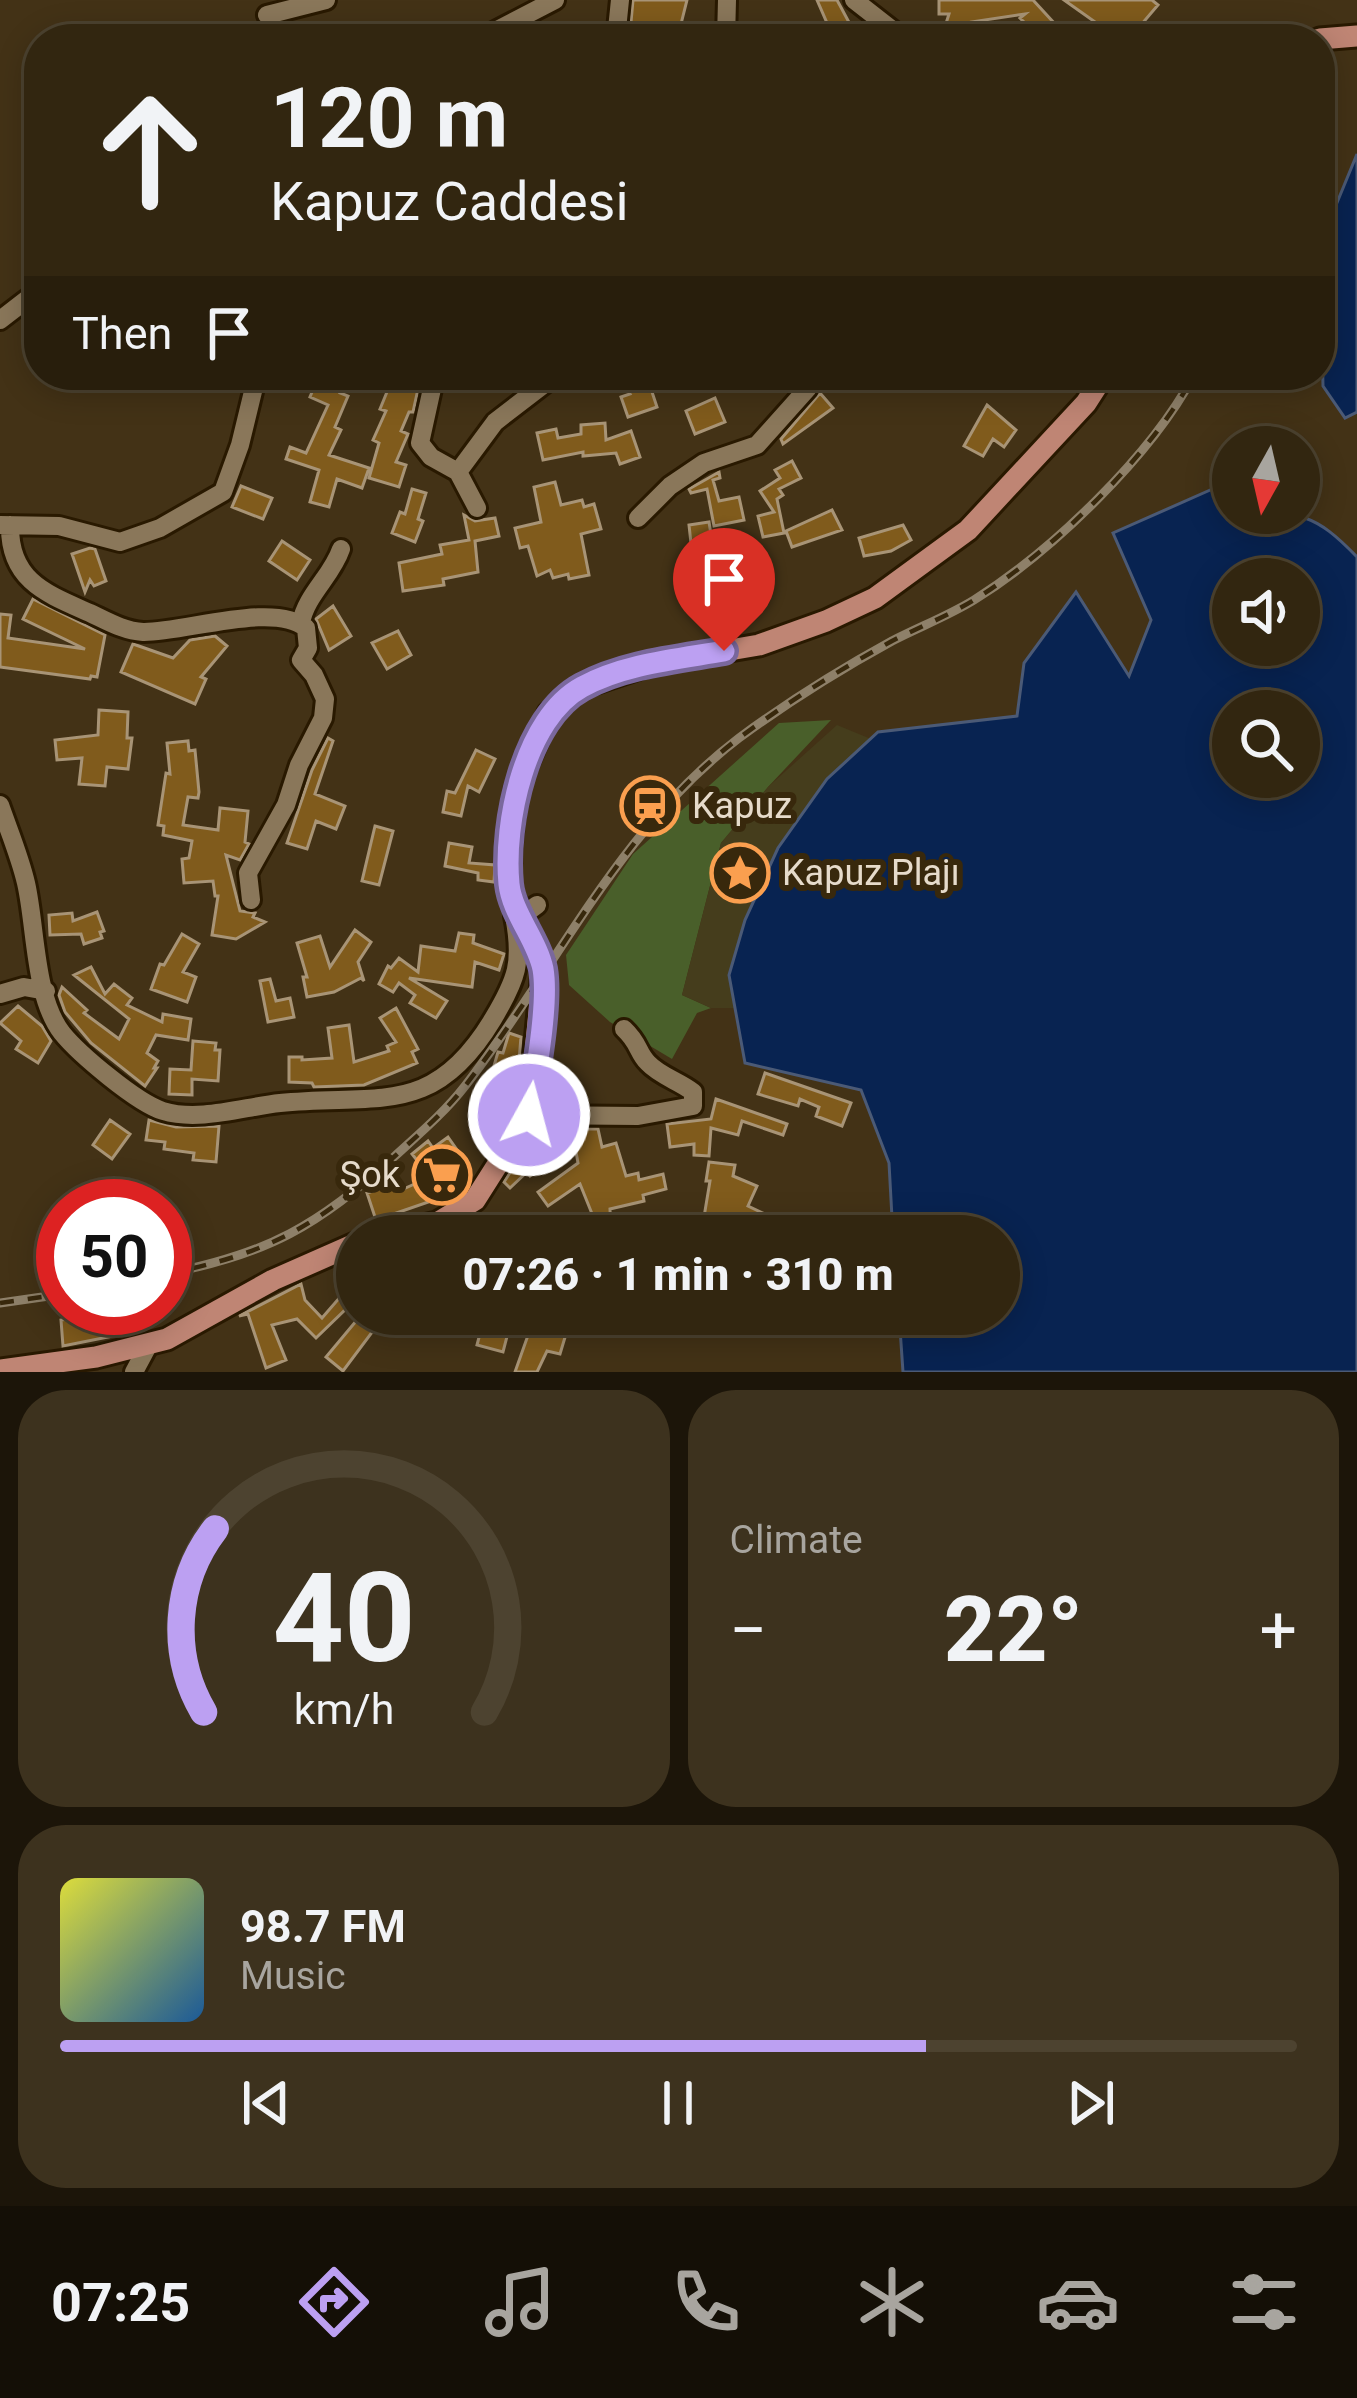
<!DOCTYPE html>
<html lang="en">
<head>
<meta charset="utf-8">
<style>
	:root { --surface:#322610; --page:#3d321e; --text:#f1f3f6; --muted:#a8a59f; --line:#4d4330; --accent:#bca0f2 }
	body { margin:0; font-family:Roboto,sans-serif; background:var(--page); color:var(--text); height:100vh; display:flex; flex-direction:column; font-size:45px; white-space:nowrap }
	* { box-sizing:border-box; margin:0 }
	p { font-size:39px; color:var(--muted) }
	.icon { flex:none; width:66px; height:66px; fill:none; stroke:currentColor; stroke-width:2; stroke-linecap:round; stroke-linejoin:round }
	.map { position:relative; height:1372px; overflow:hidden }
	.details { display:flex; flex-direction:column; gap:18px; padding:18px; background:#1c1509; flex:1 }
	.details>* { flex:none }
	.hud { position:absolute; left:24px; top:24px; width:1311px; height:366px; border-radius:48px; box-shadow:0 6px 30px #0003,0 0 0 3px var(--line); background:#322610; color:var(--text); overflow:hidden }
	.needle { width:78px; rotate:188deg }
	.tools { position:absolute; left:1212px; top:426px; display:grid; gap:24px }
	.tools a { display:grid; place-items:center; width:108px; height:108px; border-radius:50%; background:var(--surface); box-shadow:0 6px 30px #0003,0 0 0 3px var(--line); font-size:60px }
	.speed { position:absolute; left:36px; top:1179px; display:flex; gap:24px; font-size:60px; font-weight:700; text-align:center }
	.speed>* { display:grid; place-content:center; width:156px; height:156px; border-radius:50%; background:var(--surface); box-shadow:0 6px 30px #0003,0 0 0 3px var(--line); line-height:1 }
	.speed .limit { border:18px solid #d22; background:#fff; color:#111 }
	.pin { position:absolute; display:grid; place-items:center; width:102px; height:102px; color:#fff; margin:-123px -51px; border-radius:50% 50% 50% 0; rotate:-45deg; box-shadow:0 0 12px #0007 }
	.pin .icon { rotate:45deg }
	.me { position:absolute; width:132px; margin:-66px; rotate:7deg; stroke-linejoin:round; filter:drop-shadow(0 0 9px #0008) }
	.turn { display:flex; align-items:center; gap:42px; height:252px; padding:0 48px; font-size:54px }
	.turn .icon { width:156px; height:156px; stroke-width:2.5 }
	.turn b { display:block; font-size:84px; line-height:102px }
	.then { display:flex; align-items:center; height:114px; padding:0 48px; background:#0003; gap:24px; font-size:45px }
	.big { font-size:90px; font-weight:800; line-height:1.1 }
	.details .widget { flex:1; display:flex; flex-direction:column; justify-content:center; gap:18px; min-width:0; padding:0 42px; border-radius:48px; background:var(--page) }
	.details .dial { align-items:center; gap:0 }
	.dial svg { height:312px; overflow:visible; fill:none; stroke:var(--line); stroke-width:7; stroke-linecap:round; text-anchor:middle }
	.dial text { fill:var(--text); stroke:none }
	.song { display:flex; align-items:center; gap:36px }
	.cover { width:144px; height:144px; border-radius:18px; background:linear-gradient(135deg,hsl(60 70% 55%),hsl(210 70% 35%)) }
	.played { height:12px; border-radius:6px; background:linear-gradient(90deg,var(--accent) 70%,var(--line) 70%) }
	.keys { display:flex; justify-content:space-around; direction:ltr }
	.heat { display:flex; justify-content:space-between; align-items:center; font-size:66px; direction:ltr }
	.details .tiles { flex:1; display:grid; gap:18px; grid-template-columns:1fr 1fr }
	.widget:last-child { grid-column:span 2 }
	.trip { position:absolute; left:336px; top:1215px; width:684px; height:120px; border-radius:60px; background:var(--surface); box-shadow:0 6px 30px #0003,0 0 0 3px var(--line); font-weight:800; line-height:120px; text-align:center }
	.tab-bar { display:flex; height:192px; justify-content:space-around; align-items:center; background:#140f06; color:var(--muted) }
	.tab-bar .icon { width:84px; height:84px }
	.tab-bar .current { color:var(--accent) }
	.tab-bar b { font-size:54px; color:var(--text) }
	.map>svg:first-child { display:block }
</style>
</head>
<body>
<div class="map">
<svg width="1357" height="1372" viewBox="0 0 1357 1372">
	<rect width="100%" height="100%" fill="#433216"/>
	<!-- green -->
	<path fill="#495f2a" d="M831 720 768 787 721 843 682 995 711 1008 697 1013 672 1059 610 1022 569 985 566 955 633 854 779 723Z"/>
	<!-- sand -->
	<path fill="#453d1c" d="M837 725 871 739C806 800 718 915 735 1008H711L682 995 721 843 768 787Z"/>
	<!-- water -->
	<path fill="#082351" stroke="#4b5a76" stroke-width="3" fill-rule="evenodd" d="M1357 154V412L1345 418 1323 386 1320 244Z
		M1217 487 1233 491V513C1297 513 1311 509 1357 557V1372H903L899 1314H999V1236H893L889 1163 861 1090 745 1063 729 975 745 920 778 848 827 779 878 732 1017 716 1024 663 1076 592 1129 676 1151 620 1113 533ZM1233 579H1299V645H1233ZM1233 711H1299V777H1233Z"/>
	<!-- building -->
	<path fill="#805b1c" stroke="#a89476" stroke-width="3" d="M633 0H687L681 24 692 26 689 39 656 35 657 29 631 22Z
		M817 0H837L858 39H834Z
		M939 0H1033L1055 24 1040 38 1020 18 1025 14 971 22 965 39H952L942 36 949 14H939Z
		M1064 0H1152L1158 5 1129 39H1119Z
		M319 375H347L340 393 348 396 335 427 341 430 329 455 369 468 362 488 337 479 329 507 310 502 319 470 286 459 290 447 306 453 328 405 310 397Z
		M394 375H421L413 412H409L401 431 408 434 396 462 406 465 399 487 369 478 379 443 373 440 386 411 380 409Z
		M618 375H681L652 392 657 407 628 417 621 397 630 394Z
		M820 393 833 408 783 444 781 439Z
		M715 398 725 422 695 434 686 411Z
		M987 405 1016 430 1004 447 993 439 983 456 964 446Z
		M605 423 606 440 631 431 640 457 620 464 616 453 583 456V452L543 460 537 433 556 429 558 438 581 434V425Z
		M792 461 801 478 779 489 783 495 777 499 784 533 763 537 758 516 774 512 760 491 780 478 775 470Z
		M719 472 720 478 713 480 719 501 739 497 744 520 714 526 707 489 691 493 689 489Z
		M555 482 561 505 582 500 584 507 594 504 601 529 581 534 589 575 569 579 568 574 553 578 550 570 537 576 528 546 520 548 515 528 541 522 534 487Z
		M241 486 272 498 263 519 232 507Z
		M412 489 426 493 418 519 423 521 415 542 392 533 400 512 405 514Z
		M832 510 842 530 792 547 786 531Z
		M464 515 475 521 495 518 499 536 475 541 478 572 443 579 444 585 403 591 399 563 442 554 440 545 469 540Z
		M709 522 715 560 723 559 725 575 695 580 689 525Z
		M903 525 911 540 891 551 864 556 859 538Z
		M282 541 310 560 297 580 269 561Z
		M90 548 95 549 106 581 94 586 90 580 85 592 72 554Z
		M33 599 105 635 97 677 91 676 90 679 0 667V614L11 615 8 638 85 649 23 619Z
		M333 606 351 636 329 650 316 619Z
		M398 631 411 655 387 669 372 643Z
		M215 636 227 646 201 677 206 679 195 704 121 672 133 644 173 658 190 640Z
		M99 710 128 712 127 738H132L128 769 107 767 105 786 79 784 82 758 57 760 55 740 98 735Z
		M328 738 333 741 315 794 345 806 336 829 316 821 307 849 287 843 312 770Z
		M188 741 189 751 195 750 199 792 198 798 188 797 183 825 218 830 220 808 248 811 245 842 249 844 240 860 226 855 240 911 255 913 253 917 265 922 236 939 212 935 218 896H215L213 881 184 883 182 859 189 858 192 841 163 835 164 826 158 825 166 773 170 774 167 743Z
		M476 750 495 759 479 792 468 786 461 816 443 812 447 791 455 793Z
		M375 826 393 831 379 885 362 881Z
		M449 843 472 847 469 863 495 865 494 882 478 880V873L445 866Z
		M97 912 104 931 100 932 102 938 84 944 81 934 50 935 49 915 72 913 73 921Z
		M355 930 371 942 358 962 364 981 361 978 334 992 307 997 303 977H307L297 943 320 936 330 967Z
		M459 933 474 935 473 943 504 954 499 970 475 962 472 987 409 978 447 1001 436 1018 410 1003 415 995 399 983 393 992 379 984 388 966 391 968 399 958 418 972 421 946 455 951Z
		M182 934 199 944 183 972 196 977 187 1002 151 989 160 964 164 965Z
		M91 967 105 994 114 984 132 998 127 1005 162 1022 163 1014 191 1019 188 1040 156 1035 147 1053 158 1061 154 1068H157L145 1086 91 1043 65 1012 59 995 62 987 87 1010 84 1013 119 1039 129 1019 74 975Z
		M270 979 276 1001 290 998 294 1017 268 1022 260 981Z
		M18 1006 42 1026 51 1041 38 1063 16 1049 21 1041 0 1023Z
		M396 1008 418 1049 412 1052 417 1063 364 1085 314 1087 312 1083 289 1082V1057H302V1060L332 1058 328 1028 349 1025 354 1062 389 1051 387 1046 396 1042 380 1018Z
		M509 1033 521 1037 515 1108 501 1130 494 1127 496 1120 480 1114 498 1052 503 1053Z
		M193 1041 216 1043 215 1050H220L218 1081 192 1079V1095L169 1094 170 1069 191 1070Z
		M765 1073 851 1103 842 1126 816 1116 819 1107 800 1099 798 1106 758 1094Z
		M716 1099 787 1124 783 1135 742 1121 738 1135 711 1128 709 1156 694 1155V1144L670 1147 667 1124 711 1119Z
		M110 1120 130 1134 112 1159 93 1145Z
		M149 1120 176 1127 219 1126 216 1162 193 1160 194 1153 164 1149 165 1142 146 1140Z
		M538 1129H598L602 1147 616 1143 626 1176 638 1173 639 1180 663 1174 666 1189 643 1195 644 1201 610 1209 611 1236H601L580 1184 548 1206 538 1192 578 1163 573 1135 530 1176 527 1172 510 1188 504 1182Z
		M448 1137 462 1157 448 1167 462 1184 446 1196 376 1220 367 1193 397 1183 399 1191 430 1177 412 1154 428 1141 433 1148Z
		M709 1162 735 1165 733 1176 757 1186 748 1206 771 1217 763 1234 729 1218 728 1227 703 1223 710 1181H706Z
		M301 1284 305 1300 322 1318 341 1296 351 1304 316 1338 297 1319 272 1325 286 1360 266 1368 248 1314 239 1316Z
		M139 1310 143 1330 63 1346 61 1320Z
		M362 1314 376 1327 343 1371 326 1357Z
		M632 1314H700L688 1335 663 1320 657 1330Z
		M484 1318 510 1325 503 1352 477 1345Z
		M532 1324 566 1334 560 1354 547 1351 537 1372H515Z"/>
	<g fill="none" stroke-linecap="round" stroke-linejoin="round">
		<defs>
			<path id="minor" d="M854 0 904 39
				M267 15 326 0
				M480 39 555 0
				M616 39 620 0
				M726 39 727 0
				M0 320 39 290
				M435 375 420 443 431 457 458 472 477 508
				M458 472 495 422 556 375
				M638 518 670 486 704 463 757 445 808 388 806 375
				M0 525 59 526 120 542 160 528 223 492 240 445 257 375
				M10 525C9 581 47 594 90 613 107 621 124 631 143 632 183 633 274 601 306 628L308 648 301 660 314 675 325 699 323 718 299 765 286 805 248 873 251 900
				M301 623C306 595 332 576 341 549
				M0 805C9 831 20 857 26 883 36 926 34 997 62 1033 79 1054 137 1103 163 1111 199 1122 243 1107 280 1103 378 1093 433 1119 493 1019 517 979 523 962 514 916
				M522 916 537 905
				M0 994 24 987 46 991
				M529 1115 638 1116 693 1106V1092C679 1081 660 1076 648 1063 637 1052 640 1044 624 1029
				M134 1372 149 1344"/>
			<path id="major" d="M1320 39 1357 36
				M380 1236 437 1223 475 1200 529 1115 543 970 509 888 510 848 516 789 549 713 582 687 654 663 759 645 826 621 875 598 968 530 1086 403 1104 375
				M0 1370 96 1357 167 1339 273 1280 357 1243"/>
		</defs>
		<!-- minor casing -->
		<use href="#minor" stroke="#291900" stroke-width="24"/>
		<!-- major casing -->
		<use href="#major" stroke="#291900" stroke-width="27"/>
		<!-- minor -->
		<use href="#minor" stroke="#8a775a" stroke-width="18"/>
		<!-- major -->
		<use href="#major" stroke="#bf8574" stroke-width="21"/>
		<defs>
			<path id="rail" d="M165 1274C269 1254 317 1226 395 1156 419 1134 445 1112 465 1086 556 969 619 829 739 738 788 702 839 670 892 641 919 627 948 616 974 600 1051 552 1151 456 1194 375
				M0 1303 63 1294"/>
		</defs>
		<!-- rail casing -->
		<use href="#rail" stroke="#8e8069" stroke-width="9"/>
		<!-- rail -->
		<use href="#rail" stroke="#38280c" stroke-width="4.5" stroke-dasharray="14" stroke-linecap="butt"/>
	</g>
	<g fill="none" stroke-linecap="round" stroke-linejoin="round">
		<defs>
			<path id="route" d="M529 1115C535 1078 549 1004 543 969 537 940 512 913 509 884 503 823 525 718 582 687 624 664 678 659 724 651"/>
		</defs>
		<!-- route casing -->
		<use href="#route" stroke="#7a689d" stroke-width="30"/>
		<!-- route -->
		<use href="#route" stroke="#bca0f2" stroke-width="21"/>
	</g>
	<!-- icons -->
	<defs>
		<symbol id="station-ring" viewBox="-11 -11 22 22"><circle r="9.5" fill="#38280c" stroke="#fa9f4f" stroke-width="1.5"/><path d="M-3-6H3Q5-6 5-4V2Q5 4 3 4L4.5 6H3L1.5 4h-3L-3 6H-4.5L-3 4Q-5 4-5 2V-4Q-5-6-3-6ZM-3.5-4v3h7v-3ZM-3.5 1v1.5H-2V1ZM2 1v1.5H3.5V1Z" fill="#fa9f4f"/></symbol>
		<symbol id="sight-ring" viewBox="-11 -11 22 22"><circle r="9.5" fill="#38280c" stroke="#fa9f4f" stroke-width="1.5"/><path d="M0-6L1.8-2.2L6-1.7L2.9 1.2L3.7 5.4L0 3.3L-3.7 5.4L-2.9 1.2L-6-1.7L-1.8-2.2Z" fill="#fa9f4f"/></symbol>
		<symbol id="supermarket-ring" viewBox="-11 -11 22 22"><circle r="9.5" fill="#38280c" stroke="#fa9f4f" stroke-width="1.5"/><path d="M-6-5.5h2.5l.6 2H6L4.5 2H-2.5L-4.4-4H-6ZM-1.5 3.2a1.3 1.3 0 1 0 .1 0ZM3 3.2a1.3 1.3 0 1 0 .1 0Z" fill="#fa9f4f"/></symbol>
	</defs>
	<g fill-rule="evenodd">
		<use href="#station-ring" x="617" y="773" width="66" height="66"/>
		<use href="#sight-ring" x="707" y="840" width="66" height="66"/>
		<use href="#supermarket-ring" x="409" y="1142" width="66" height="66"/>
	</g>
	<g text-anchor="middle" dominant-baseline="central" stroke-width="12" stroke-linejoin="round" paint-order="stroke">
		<!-- poi labels -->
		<g font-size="36" fill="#e6dbcb" stroke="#38280c" text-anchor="start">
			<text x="692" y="806">Kapuz</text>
			<text x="782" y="873">Kapuz Plajı</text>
			<text x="400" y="1175" text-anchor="end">Şok</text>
		</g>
	</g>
</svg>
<div class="tools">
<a><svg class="needle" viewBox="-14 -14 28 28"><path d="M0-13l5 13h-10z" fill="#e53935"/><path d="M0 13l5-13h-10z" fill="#a8a59f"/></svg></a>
<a><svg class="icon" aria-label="sound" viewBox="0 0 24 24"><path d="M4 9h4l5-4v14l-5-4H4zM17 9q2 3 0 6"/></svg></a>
<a><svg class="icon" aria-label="search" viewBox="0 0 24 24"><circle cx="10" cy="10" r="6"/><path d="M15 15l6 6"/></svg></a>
</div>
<div class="speed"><div class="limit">50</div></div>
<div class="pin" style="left:724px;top:651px;background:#d93025"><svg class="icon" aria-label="arrive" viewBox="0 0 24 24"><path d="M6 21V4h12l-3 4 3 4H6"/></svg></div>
<svg class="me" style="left:529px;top:1115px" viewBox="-20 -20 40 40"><circle r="17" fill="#bca0f2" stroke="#fff" stroke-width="3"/><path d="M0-11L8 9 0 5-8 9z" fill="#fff"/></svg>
<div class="trip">07:26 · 1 min · 310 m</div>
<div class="hud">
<div class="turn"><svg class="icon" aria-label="ahead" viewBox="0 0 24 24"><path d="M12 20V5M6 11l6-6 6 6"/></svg><div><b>120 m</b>Kapuz Caddesi</div></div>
<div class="then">Then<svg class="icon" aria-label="arrive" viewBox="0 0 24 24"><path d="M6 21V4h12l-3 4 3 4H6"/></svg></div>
</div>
</div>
<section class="details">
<div class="tiles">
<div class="widget dial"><svg viewBox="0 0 100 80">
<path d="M14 69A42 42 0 1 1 86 69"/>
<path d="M14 69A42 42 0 0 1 17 22" stroke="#bca0f2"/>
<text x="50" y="56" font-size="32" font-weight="700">40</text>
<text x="50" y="72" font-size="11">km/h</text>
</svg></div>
<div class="widget"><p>Climate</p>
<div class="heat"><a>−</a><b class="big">22°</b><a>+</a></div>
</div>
<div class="widget">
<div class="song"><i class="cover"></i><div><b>98.7 FM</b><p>Music</p></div></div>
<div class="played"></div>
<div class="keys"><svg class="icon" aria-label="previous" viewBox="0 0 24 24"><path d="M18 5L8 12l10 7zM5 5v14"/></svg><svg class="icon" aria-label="pause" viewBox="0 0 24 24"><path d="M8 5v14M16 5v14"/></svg><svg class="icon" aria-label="next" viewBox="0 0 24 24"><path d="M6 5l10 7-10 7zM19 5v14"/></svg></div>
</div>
</div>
</section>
<nav class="tab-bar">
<b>07:25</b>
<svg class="icon current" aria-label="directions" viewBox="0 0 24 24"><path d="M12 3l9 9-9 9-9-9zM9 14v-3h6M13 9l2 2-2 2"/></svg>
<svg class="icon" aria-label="music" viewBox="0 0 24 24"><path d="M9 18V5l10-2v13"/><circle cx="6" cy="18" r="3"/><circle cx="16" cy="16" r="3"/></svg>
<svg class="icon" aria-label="phone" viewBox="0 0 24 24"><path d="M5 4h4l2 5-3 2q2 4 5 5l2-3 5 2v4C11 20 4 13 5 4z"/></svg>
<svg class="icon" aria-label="climate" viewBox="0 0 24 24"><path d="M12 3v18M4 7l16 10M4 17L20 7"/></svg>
<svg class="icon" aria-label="car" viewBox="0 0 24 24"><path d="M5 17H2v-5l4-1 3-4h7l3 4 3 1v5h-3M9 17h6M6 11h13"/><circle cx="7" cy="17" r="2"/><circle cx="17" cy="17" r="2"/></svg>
<svg class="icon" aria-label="filters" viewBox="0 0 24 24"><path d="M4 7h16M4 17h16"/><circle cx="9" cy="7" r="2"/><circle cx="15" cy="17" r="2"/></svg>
</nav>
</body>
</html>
